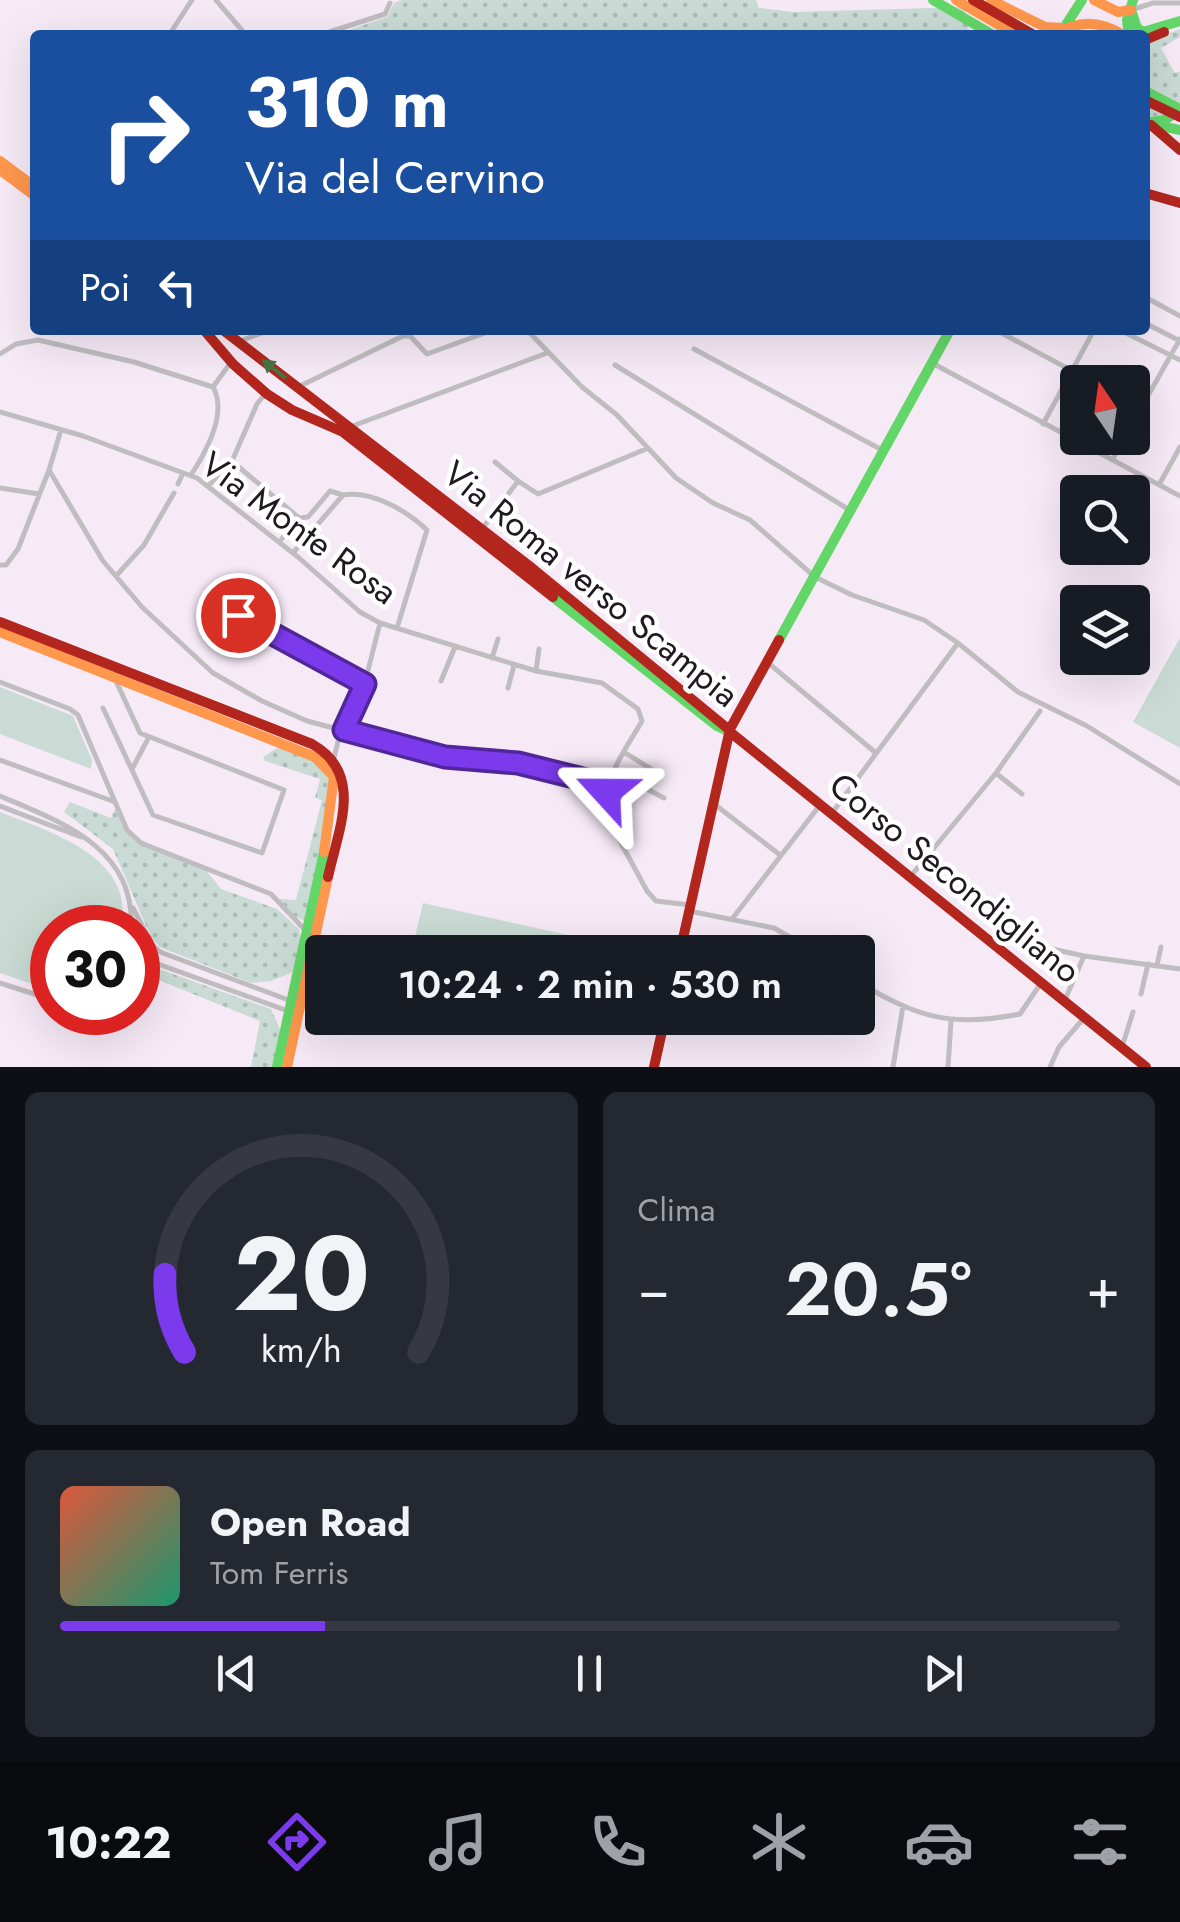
<!DOCTYPE html>
<html lang="it">
<head>
<meta charset="utf-8">
<style>
	:root { --surface:#171b24; --page:#242831; --text:#f1f3f6; --muted:#9ea1a6; --line:#363941; --accent:#7c3aed }
	body { margin:0; font-family:Jost,sans-serif; background:var(--page); color:var(--text); height:100vh; display:flex; flex-direction:column; font-size:38px; white-space:nowrap }
	* { box-sizing:border-box; margin:0 }
	p { font-size:32px; color:var(--muted) }
	.icon { flex:none; width:55px; height:55px; fill:none; stroke:currentColor; stroke-width:2; stroke-linecap:round; stroke-linejoin:round }
	.map { position:relative; height:1067px; overflow:hidden }
	.details { display:flex; flex-direction:column; gap:25px; padding:25px; background:#0d0f14; flex:1 }
	.details>* { flex:none }
	.guide { position:absolute; left:30px; top:30px; width:1120px; height:305px; border-radius:10px; box-shadow:0 10px 40px #0002; background:#1a4fa0; color:#fff; overflow:hidden }
	.needle { width:65px; rotate:347deg }
	.controls { position:absolute; left:1060px; top:365px; display:grid; gap:20px }
	.controls a { display:grid; place-items:center; width:90px; height:90px; border-radius:10px; background:var(--surface); box-shadow:0 10px 40px #0002; font-size:50px }
	.speed { position:absolute; left:30px; top:905px; display:flex; gap:20px; font-size:50px; font-weight:700; text-align:center }
	.speed>* { display:grid; place-content:center; width:130px; height:130px; border-radius:50%; background:var(--surface); box-shadow:0 10px 40px #0002; line-height:1 }
	.speed .limit { border:15px solid #d22; background:#fff; color:#111 }
	.pin { position:absolute; display:grid; place-items:center; width:85px; height:85px; color:#fff; margin:-42px; border:5px solid #fff; border-radius:50%; box-shadow:0 2px 10px #0007 }
	.me { position:absolute; width:110px; margin:-55px; rotate:294deg; stroke-linejoin:round; filter:drop-shadow(0 0 8px #0008) }
	.turn { display:flex; align-items:center; gap:35px; height:210px; padding:0 50px; font-size:45px }
	.turn .icon { width:130px; height:130px; stroke-width:2.5 }
	.turn b { display:block; font-size:70px; line-height:85px }
	.then { display:flex; align-items:center; height:95px; padding:0 50px; background:#0003; gap:20px; font-size:38px }
	.big { font-size:75px; font-weight:600; line-height:1.1 }
	.details .widget { flex:1; display:flex; flex-direction:column; justify-content:center; gap:15px; min-width:0; padding:0 35px; border-radius:15px; background:var(--page) }
	.details .dial { align-items:center; gap:0 }
	.dial svg { height:260px; overflow:visible; fill:none; stroke:var(--line); stroke-width:7; stroke-linecap:round; text-anchor:middle }
	.dial text { fill:var(--text); stroke:none }
	.song { display:flex; align-items:center; gap:30px }
	.cover { width:120px; height:120px; border-radius:15px; background:linear-gradient(135deg,hsl(10 70% 55%),hsl(160 70% 35%)) }
	.played { height:10px; border-radius:5px; background:linear-gradient(90deg,var(--accent) 25%,var(--line) 25%) }
	.keys { display:flex; justify-content:space-around; direction:ltr }
	.heat { display:flex; justify-content:space-between; align-items:center; font-size:55px; direction:ltr }
	.details .tiles { flex:1; display:grid; gap:25px; grid-template-columns:1fr 1fr }
	.widget:last-child { grid-column:span 2 }
	.trip { position:absolute; left:305px; top:935px; width:570px; height:100px; border-radius:10px; background:var(--surface); box-shadow:0 10px 40px #0002; font-weight:600; line-height:100px; text-align:center }
	.dock { display:flex; height:160px; justify-content:space-around; align-items:center; background:#090b0e; color:var(--muted) }
	.dock .icon { width:70px; height:70px }
	.dock .current { color:var(--accent) }
	.dock b { font-size:45px; color:var(--text) }
	.map>svg:first-child { display:block }
</style>
</head>
<body>
<div class="map">
<svg width="1180" height="1067" viewBox="0 0 1180 1067">
	<defs>
		<pattern id="grass-dots" width="8" height="8" patternUnits="userSpaceOnUse" patternTransform="scale(2.5)"><rect width="8" height="8" fill="#c9dbd4"/><path d="M2 2h.1M6 6h.1" fill="none" stroke="#acbbb6" stroke-width="1.8" stroke-linecap="round"/></pattern>
	</defs>
	<rect width="100%" height="100%" fill="#f6eaf7"/>
	<!-- grass -->
	<path fill="url(#grass-dots)" d="M401 0H756L759 8 793 12 964 7 970 35H335L387 17 394 3Z
		M1180 29V37L1161 48 1175 73 1180 71V105L1166 114 1145 118V43Z
		M280 746C306 755 324 758 335 785L305 921 287 913 279 899 296 900 322 800 315 798 320 779 265 761 263 757Z
		M70 802 111 818 115 809 132 834 156 849 204 868 221 889 277 909 299 929 301 940 293 972 271 981 251 983 160 947 151 937 113 849 64 812Z
		M153 967 271 1009 281 1031 274 1067H251L260 1021 156 979 138 982V970Z"/>
	<!-- park -->
	<path fill="#c9dbd4" d="M1180 638V748L1133 722Z
		M0 687 73 716 92 760 91 769 0 734Z
		M0 812C50 832 136 857 121 927L52 928V985L41 987 0 973Z
		M423 903 590 940 586 952H429L412 949Z"/>
	<g fill="none" stroke-linecap="round" stroke-linejoin="round">
		<!-- street -->
		<path stroke="#c0bdc0" stroke-width="5" d="M216 0 246 35
			M1131 10 1153 3H1180
			M169 35 192 0
			M320 35 385 14 390 3
			M1145 297 1180 316
			M1145 323 1178 340
			M527 330 582 387 617 415 676 478 713 503 750 520 815 577 852 595 924 620 958 643 1018 692 1087 726 1180 784
			M996 330 1093 382
			M1120 330 1180 360
			M240 341 270 330
			M694 349 884 451
			M0 354 16 344 38 340 134 362 213 387
			M932 363 1180 496
			M615 365 851 511
			M213 387 231 362
			M298 387 403 336H410L427 354 493 330
			M0 412 83 436 197 478 298 557 360 612 380 623 536 671 602 683 638 709 642 721C625 751 599 782 608 819L647 891 656 901 690 905
			M1043 424 1094 330
			M1132 424 1180 339
			M350 427 547 353
			M61 430 49 470 103 561 142 607 213 673 262 701 307 721 425 752 518 763 607 785
			M1112 460 1125 438
			M233 462 299 518
			M495 462 518 481
			M191 475C206 452 228 413 213 387
			M1160 483 1180 447
			M178 484 183 473
			M209 485 232 461 257 404 265 394
			M0 488 39 494
			M343 495C372 490 407 511 427 530L397 628
			M482 529 518 481 538 494 646 449
			M280 541 299 518 308 517 330 491 343 495 293 553
			M0 565H6L18 549 49 470
			M116 576 144 545 174 493
			M238 615 365 685
			M492 658 498 639
			M767 662 876 753
			M536 671 539 649
			M441 681 455 647
			M0 682 70 709 78 715 127 830 141 843 271 894 306 931
			M508 688 514 665
			M103 708 153 815 262 853 284 790 140 733 115 679 118 668
			M624 752 651 769 647 789 664 798
			M334 758 339 737 361 698 380 623
			M0 760 115 802
			M132 769 149 737
			M997 774 1022 794
			M0 796C61 822 136 848 131 928
			M713 803 780 855
			M0 806 81 837
			M832 813 958 643
			M910 877 996 773 1040 711
			M133 908 152 945 160 952 291 1001
			M689 911 774 928 816 952
			M732 919 820 805
			M1033 925 1030 944 1084 956 1180 969
			M138 964H158L288 1011
			M1157 965 1161 947
			M858 982C917 1017 951 1028 1020 1014L1041 983
			M0 983 34 994 52 995
			M1141 994 1148 964
			M1064 1002 1084 956
			M1122 1047 1133 1012
			M893 1067 903 1006
			M948 1067 951 1021
			M1050 1067 1059 1047 1084 1018"/>
		<!-- fast -->
		<path stroke="#63d668" stroke-width="10" d="M933 0 993 35
			M1131 10 1137 28 1143 32 1180 21
			M1064 28 1082 0
			M1129 35 1127 20 1133 0
			M1145 91 1180 109
			M1145 123 1164 120 1178 112
			M1153 124 1180 130
			M553 597 717 726 730 732
			M779 640 950 330
			M277 1067 324 852"/>
		<!-- slow -->
		<path stroke="#ff974d" stroke-width="10" d="M956 0 1016 35
			M991 0 1045 27 1064 28
			M1094 0 1118 12 1131 10
			M1054 35C1078 20 1099 20 1123 35
			M0 161 35 187
			M0 170 35 196
			M0 632 315 757 334 777 324 852
			M287 1067 328 877"/>
		<!-- jam -->
		<path stroke="#b3261e" stroke-width="10" d="M973 0 1034 35
			M1145 40 1164 32
			M1145 100 1180 117
			M1151 125 1180 150
			M1145 193 1180 203
			M204 330 233 364 267 394 292 410 343 432 553 597
			M223 330 532 568 727 728
			M0 622 312 744C365 774 338 830 328 877
			M730 732 1146 1067
			M680 952 730 729 779 640
			M654 1067 665 1018"/>
	</g>
	<!-- one-way arrows -->
	<defs><path id="oneway-solid" d="M-6-.8H1V-3.2L6.5 0L1 3.2V.8H-6Z" transform="scale(2.5)"/></defs>
	<use fill="#427745" href="#oneway-solid" transform="translate(274 369) rotate(-142)"/>
	<g fill="none" stroke-linecap="round" stroke-linejoin="round">
		<defs>
			<path id="route" d="M238 615 365 684 344 730 445 757 518 763 607 785 606 792"/>
		</defs>
		<!-- route casing -->
		<use href="#route" stroke="#51269a" stroke-width="25"/>
		<!-- route -->
		<use href="#route" stroke="#7c3aed" stroke-width="18"/>
	</g>
	<g text-anchor="middle" dominant-baseline="central" stroke-width="9" stroke-linejoin="round" paint-order="stroke">
		<!-- street labels -->
		<g font-size="35" fill="#211822" stroke="#fff">
			<text transform="translate(299 528) rotate(36)">Via Monte Rosa</text>
			<text transform="translate(591 584) rotate(39)">Via Roma verso Scampia</text>
			<text transform="translate(955 878) rotate(39)">Corso Secondigliano</text>
		</g>
	</g>
</svg>
<div class="controls">
<a><svg class="needle" viewBox="-14 -14 28 28"><path d="M0-13l5 13h-10z" fill="#e53935"/><path d="M0 13l5-13h-10z" fill="#9ea1a6"/></svg></a>
<a><svg class="icon" aria-label="search" viewBox="0 0 24 24"><circle cx="10" cy="10" r="6"/><path d="M15 15l6 6"/></svg></a>
<a><svg class="icon" aria-label="layers" viewBox="0 0 24 24"><path d="M12 4l9 5-9 5-9-5zM3 14l9 5 9-5"/></svg></a>
</div>
<div class="speed"><div class="limit">30</div></div>
<div class="pin" style="left:238px;top:615px;background:#d93025"><svg class="icon" aria-label="arrive" viewBox="0 0 24 24"><path d="M6 21V4h12l-3 4 3 4H6"/></svg></div>
<svg class="me" style="left:606px;top:792px" viewBox="-20 -20 40 40"><path d="M0-17L14 15 0 8-14 15z" fill="#7c3aed" stroke="#fff" stroke-width="4"/></svg>
<div class="trip">10:24 · 2 min · 530 m</div>
<div class="guide">
<div class="turn"><svg class="icon" aria-label="right" viewBox="0 0 24 24"><path d="M7 20v-9h11M14 6l5 5-5 5"/></svg><div><b>310 m</b>Via del Cervino</div></div>
<div class="then">Poi<svg class="icon" aria-label="left" viewBox="0 0 24 24"><path d="M17 20v-9H6M10 6l-5 5 5 5"/></svg></div>
</div>
</div>
<section class="details">
<div class="tiles">
<div class="widget dial"><svg viewBox="0 0 100 80">
<path d="M14 69A42 42 0 1 1 86 69"/>
<path d="M14 69A42 42 0 0 1 8 45" stroke="#7c3aed"/>
<text x="50" y="56" font-size="32" font-weight="700">20</text>
<text x="50" y="72" font-size="11">km/h</text>
</svg></div>
<div class="widget"><p>Clima</p>
<div class="heat"><a>−</a><b class="big">20.5°</b><a>+</a></div>
</div>
<div class="widget">
<div class="song"><i class="cover"></i><div><b>Open Road</b><p>Tom Ferris</p></div></div>
<div class="played"></div>
<div class="keys"><svg class="icon" aria-label="previous" viewBox="0 0 24 24"><path d="M18 5L8 12l10 7zM5 5v14"/></svg><svg class="icon" aria-label="pause" viewBox="0 0 24 24"><path d="M8 5v14M16 5v14"/></svg><svg class="icon" aria-label="next" viewBox="0 0 24 24"><path d="M6 5l10 7-10 7zM19 5v14"/></svg></div>
</div>
</div>
</section>
<nav class="dock">
<b>10:22</b>
<svg class="icon current" aria-label="directions" viewBox="0 0 24 24"><path d="M12 3l9 9-9 9-9-9zM9 14v-3h6M13 9l2 2-2 2"/></svg>
<svg class="icon" aria-label="music" viewBox="0 0 24 24"><path d="M9 18V5l10-2v13"/><circle cx="6" cy="18" r="3"/><circle cx="16" cy="16" r="3"/></svg>
<svg class="icon" aria-label="phone" viewBox="0 0 24 24"><path d="M5 4h4l2 5-3 2q2 4 5 5l2-3 5 2v4C11 20 4 13 5 4z"/></svg>
<svg class="icon" aria-label="climate" viewBox="0 0 24 24"><path d="M12 3v18M4 7l16 10M4 17L20 7"/></svg>
<svg class="icon" aria-label="car" viewBox="0 0 24 24"><path d="M5 17H2v-5l4-1 3-4h7l3 4 3 1v5h-3M9 17h6M6 11h13"/><circle cx="7" cy="17" r="2"/><circle cx="17" cy="17" r="2"/></svg>
<svg class="icon" aria-label="filters" viewBox="0 0 24 24"><path d="M4 7h16M4 17h16"/><circle cx="9" cy="7" r="2"/><circle cx="15" cy="17" r="2"/></svg>
</nav>
</body>
</html>
